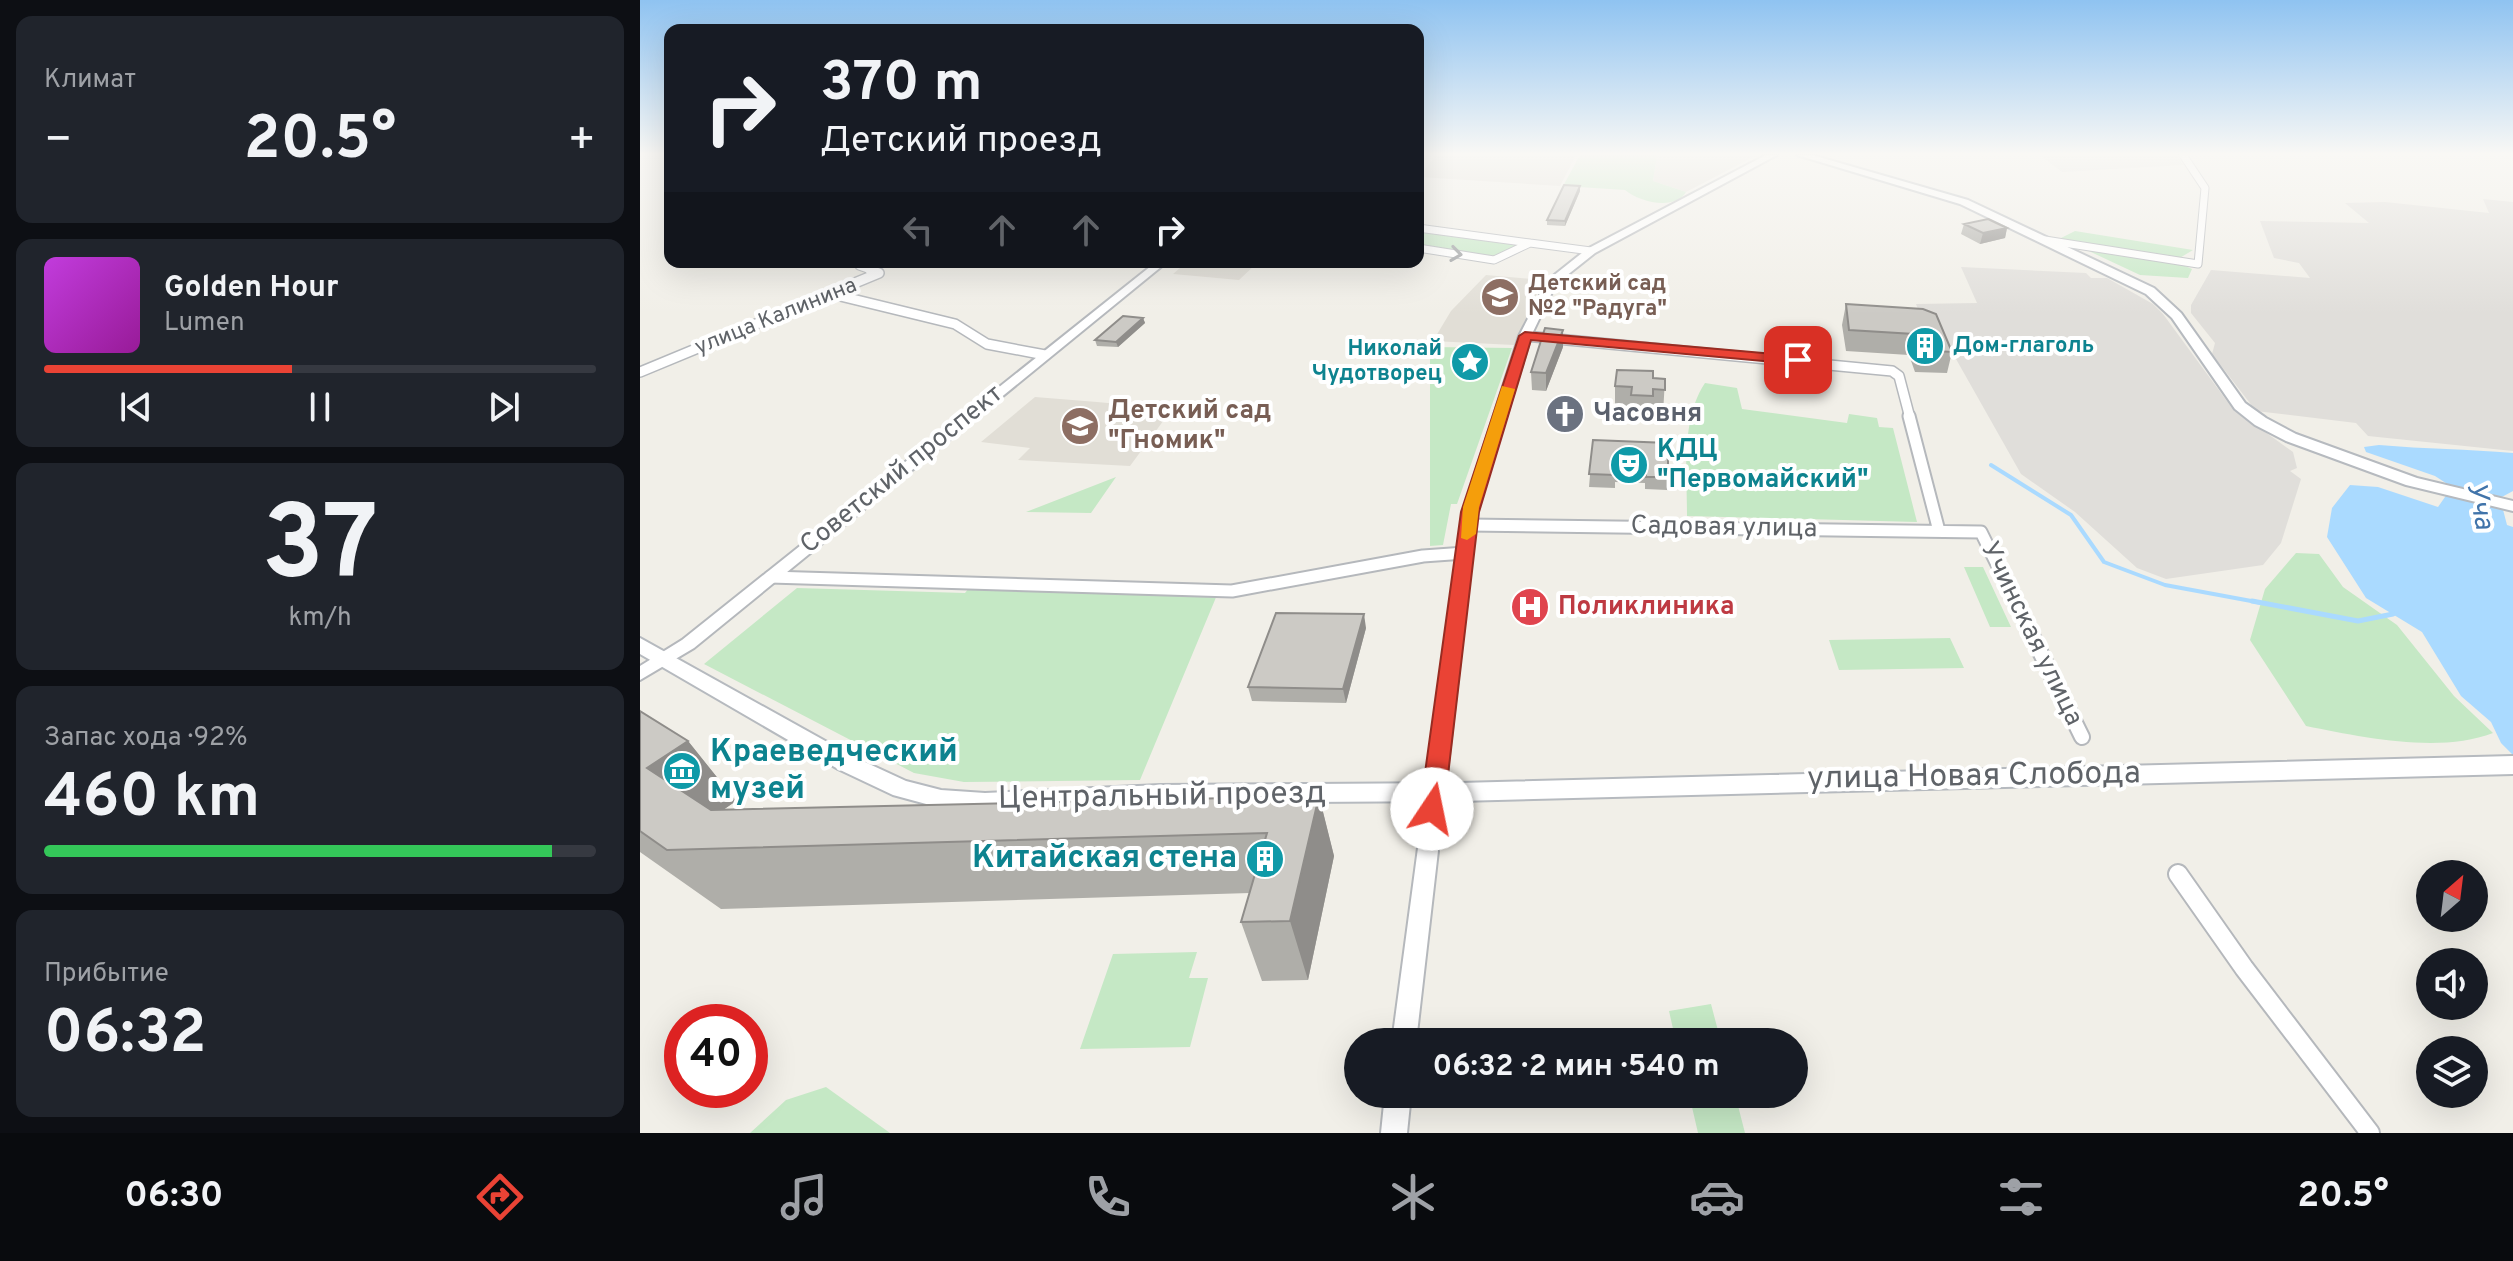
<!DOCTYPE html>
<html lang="ru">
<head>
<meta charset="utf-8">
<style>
	:root { --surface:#171b24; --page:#20242c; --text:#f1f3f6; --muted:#9ea1a6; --line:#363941; --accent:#ea4335 }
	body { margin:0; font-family:Overpass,sans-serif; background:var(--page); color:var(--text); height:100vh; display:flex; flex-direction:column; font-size:30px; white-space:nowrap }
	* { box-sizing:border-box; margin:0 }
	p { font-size:26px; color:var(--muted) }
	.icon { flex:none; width:44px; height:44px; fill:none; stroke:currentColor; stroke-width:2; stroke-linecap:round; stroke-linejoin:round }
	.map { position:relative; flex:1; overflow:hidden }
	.drawer { display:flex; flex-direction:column; gap:16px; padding:16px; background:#0d0f14; width:640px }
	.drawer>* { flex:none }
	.hud { position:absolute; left:24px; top:24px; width:760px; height:244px; border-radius:16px; box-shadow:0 8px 32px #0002; background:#171b24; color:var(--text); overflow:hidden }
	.needle { width:52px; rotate:28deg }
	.fabs { position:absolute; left:1776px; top:860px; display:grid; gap:16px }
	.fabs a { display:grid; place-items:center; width:72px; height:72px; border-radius:50%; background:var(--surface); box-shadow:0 8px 32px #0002; font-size:40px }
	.speed { position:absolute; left:24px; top:1004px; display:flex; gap:16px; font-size:40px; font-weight:700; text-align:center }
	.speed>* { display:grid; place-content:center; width:104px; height:104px; border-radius:50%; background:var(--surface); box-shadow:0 8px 32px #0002; line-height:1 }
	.speed .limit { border:12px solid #d22; background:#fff; color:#111 }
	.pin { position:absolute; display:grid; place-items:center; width:68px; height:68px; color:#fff; margin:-34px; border-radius:16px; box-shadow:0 4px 12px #0006 }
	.me { position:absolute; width:88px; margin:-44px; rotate:11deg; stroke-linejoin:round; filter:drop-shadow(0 0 6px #0008) }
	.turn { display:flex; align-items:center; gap:28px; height:168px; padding:0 24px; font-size:36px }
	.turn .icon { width:104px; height:104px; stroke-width:2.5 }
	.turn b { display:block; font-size:56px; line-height:68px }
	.lanes { display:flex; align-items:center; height:76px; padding:0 24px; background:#0003; justify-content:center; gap:40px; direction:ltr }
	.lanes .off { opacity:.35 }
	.big { font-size:60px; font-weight:700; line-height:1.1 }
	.drawer .card { flex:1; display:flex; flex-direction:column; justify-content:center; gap:12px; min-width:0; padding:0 28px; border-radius:16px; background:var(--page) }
	.drawer .dial { align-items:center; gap:0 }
	.dial b { font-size:104px; line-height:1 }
	.song { display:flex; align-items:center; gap:24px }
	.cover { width:96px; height:96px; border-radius:12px; background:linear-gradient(135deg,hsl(290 70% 55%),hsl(300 70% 35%)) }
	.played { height:8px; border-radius:4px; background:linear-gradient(90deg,var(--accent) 45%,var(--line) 45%) }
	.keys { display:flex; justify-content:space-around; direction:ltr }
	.heat { display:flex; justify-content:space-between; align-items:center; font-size:44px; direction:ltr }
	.charge { height:12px; border-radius:6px; background:linear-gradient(90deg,#34c759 92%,var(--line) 0) }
	.trip { position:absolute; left:704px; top:1028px; width:464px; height:80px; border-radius:40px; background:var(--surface); box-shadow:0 8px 32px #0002; font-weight:700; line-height:80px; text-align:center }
	.tabs { display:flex; height:128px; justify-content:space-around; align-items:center; background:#090b0e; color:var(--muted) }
	.tabs .icon { width:56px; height:56px }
	.tabs .current { color:var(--accent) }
	.tabs b { font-size:36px; color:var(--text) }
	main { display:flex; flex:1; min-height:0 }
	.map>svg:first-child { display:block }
</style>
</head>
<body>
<main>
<section class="drawer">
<div class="card"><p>Климат</p>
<div class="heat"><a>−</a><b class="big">20.5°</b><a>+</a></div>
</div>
<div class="card">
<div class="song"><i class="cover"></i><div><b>Golden Hour</b><p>Lumen</p></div></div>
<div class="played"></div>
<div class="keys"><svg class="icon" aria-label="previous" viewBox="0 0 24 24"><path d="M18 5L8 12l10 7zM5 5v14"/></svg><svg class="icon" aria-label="pause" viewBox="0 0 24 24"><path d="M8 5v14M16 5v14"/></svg><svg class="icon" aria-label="next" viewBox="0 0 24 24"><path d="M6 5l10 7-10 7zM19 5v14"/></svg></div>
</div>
<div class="card dial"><b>37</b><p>km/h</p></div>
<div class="card"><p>Запас хода · 92%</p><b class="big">460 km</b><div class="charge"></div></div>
<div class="card"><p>Прибытие</p><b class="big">06:32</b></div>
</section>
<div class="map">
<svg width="1873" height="1133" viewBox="0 0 1873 1133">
	<rect width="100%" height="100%" fill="#f1efe8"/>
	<!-- industrial -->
	<path fill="#e0deda" d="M1400 155H1537L1543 165 1422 172Z
		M1843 199 1873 202V451L1728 436 1716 423 1616 411 1572 354 1575 343 1551 313V305L1571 270 1670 278 1659 263 1634 258 1620 221 1729 223 1705 203 1745 202 1849 213Z
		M1321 267 1446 273 1451 278H1467L1513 304 1523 314 1592 408 1653 452 1657 468 1650 471 1661 479 1641 543 1623 565 1526 579 1497 568 1435 512 1381 474 1303 336 1285 327 1276 304 1337 303Z"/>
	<!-- education -->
	<path fill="#e1ded6" d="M796 155H936L920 186 779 177Z
		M1017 155H1117L1046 192 1013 181Z
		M547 262H618L599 280 533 274Z
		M846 275 903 280 874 345 793 341 811 311Z
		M395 397 457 402 532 409 490 466 378 460 390 448 341 442Z"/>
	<!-- green -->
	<path fill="#c5e8c5" d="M940 155H1017L1013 181 1046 192C1035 211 999 202 985 190L923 186Z
		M778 230 882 245 854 256 778 246Z
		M1435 231 1553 250 1538 259V263L1552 269 1548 278 1500 275 1421 238Z
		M790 347 872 348 817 504H811L803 545 790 546Z
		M1065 383 1097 388 1102 409 1207 423 1209 414 1237 418 1239 427 1253 428 1277 522 1047 516C1047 473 1041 419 1065 383Z
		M476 477 451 513 386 512Z
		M1656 553 1679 554 1703 587 1757 625 1814 696 1853 733C1799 754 1722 737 1666 726L1610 640 1625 589Z
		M1324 567H1343L1371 627H1350Z
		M157 588 325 593 329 588 577 595 500 780 324 782 274 773 64 664Z
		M1310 638 1324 668 1199 670 1189 640Z
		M557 952 549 978H568L550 1047 440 1049 473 954Z
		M1071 1004 1081 1042H1036L1029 1011Z
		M186 1087 250 1133H110L146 1100Z
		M1049 1094H1095L1105 1133H1058Z"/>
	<!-- water -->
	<path fill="#aadaff" d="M1739 445C1785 449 1828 449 1873 453V491L1860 498 1867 525 1873 527V755L1861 743 1851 722 1821 696 1782 632 1726 598 1687 537 1692 508 1710 485 1738 487 1798 507 1812 487 1795 476 1726 452 1724 447Z"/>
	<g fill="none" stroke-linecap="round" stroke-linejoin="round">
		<!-- stream-far1 -->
		<path stroke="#aadaff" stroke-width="4" d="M1351 465 1431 515 1464 562 1525 585 1622 603"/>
		<!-- stream -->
		<path stroke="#aadaff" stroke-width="5" d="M1612 601 1718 621 1753 614"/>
		<defs>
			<path id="minor-far4" d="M778 228 890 243
				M1405 240 1558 264 1565 188 1543 155
				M778 248 854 260 890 243 951 251
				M231 262 219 266 236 272"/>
			<path id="minor-far3" d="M192 294 315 324 347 344 405 355
				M885 336 1252 371 1259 376 1270 418
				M0 372 239 273 230 270"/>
			<path id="minor-far2" d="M1269 416 1299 531
				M828 525 1341 532 1376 603
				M130 577 592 591 783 556 825 553"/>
			<path id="minor-far1" d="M1375 601 1442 737"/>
			<path id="minor" d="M1538 874 1604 968 1730 1133"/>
			<path id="tertiary" d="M1126 155H1137L955 253 916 284 891 336 837 512 776 1042H752L823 512 879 336 908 280 947 249Z
				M516 262H527L54 648 0 680V666L42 640Z
				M745 1094H771L767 1133H741Z"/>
			<path id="secondary" d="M1157 155H1172L1328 200 1514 288 1541 313 1605 403 1626 418 1656 434 1777 478 1873 501V511L1766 485 1646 441 1615 425 1595 409 1532 318 1506 294 1320 204Z
				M0 638 214 757 266 781 301 790 345 793 520 785 819 783 1873 756V774L819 801 520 803 345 811 301 808 253 795 198 769 0 654Z"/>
		</defs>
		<!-- minor-far4 casing -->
		<use href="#minor-far4" stroke="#b5b8bc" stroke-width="9"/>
		<!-- minor-far3 casing -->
		<use href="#minor-far3" stroke="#b5b8bc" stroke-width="12"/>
		<!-- minor-far2 casing -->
		<use href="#minor-far2" stroke="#b5b8bc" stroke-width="15"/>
		<!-- minor-far1 casing -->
		<use href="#minor-far1" stroke="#b5b8bc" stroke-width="18"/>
		<!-- minor casing -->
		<use href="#minor" stroke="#b5b8bc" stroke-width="22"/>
		<!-- tertiary casing -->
		<use href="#tertiary" stroke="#b5b8bc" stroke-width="4"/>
		<!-- secondary casing -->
		<use href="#secondary" stroke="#b6babf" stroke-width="4"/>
		<!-- minor-far4 -->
		<use href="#minor-far4" stroke="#fff" stroke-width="7"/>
		<!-- minor-far3 -->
		<use href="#minor-far3" stroke="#fff" stroke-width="9"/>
		<!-- minor-far2 -->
		<use href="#minor-far2" stroke="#fff" stroke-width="11"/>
		<!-- minor-far1 -->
		<use href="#minor-far1" stroke="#fff" stroke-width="14"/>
		<!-- minor -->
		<use href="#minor" stroke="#fff" stroke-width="18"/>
		<!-- tertiary -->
		<use href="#tertiary" fill="#fff" fill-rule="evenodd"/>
		<!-- secondary -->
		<use href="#secondary" fill="#fff" fill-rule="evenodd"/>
	</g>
	<!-- wall -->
	<path fill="#afaea9" d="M940 191 925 226 907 225V220Z
		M1324 224 1367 228 1365 238 1340 244 1321 234Z
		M1206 304 1283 309 1312 352 1307 373 1275 372 1269 355 1206 351 1202 325Z
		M503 318 505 323 478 347 457 346 455 340Z
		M923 347 906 391 892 390 891 372Z
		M1013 378 1025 379 1023 414 1012 413V420L990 419V411L975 410V386Z
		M953 440 1028 477 1027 490 1005 489V483L975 482V488L949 487Z
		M726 628 706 703 612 701 608 687Z
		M0 711 48 741 96 801 83 810 679 796 694 856 668 980 622 981 601 922 610 893 81 909 0 852Z"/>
	<!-- shaded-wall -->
	<path fill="#8f8d8a" d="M940 186V191L925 226V221Z
		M1367 228 1365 238 1340 244 1343 233Z
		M503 318 505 323 478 347 476 342Z
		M923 330V347L906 391V373Z
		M724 614 726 628 706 703 703 689Z
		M48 741 96 801 57 828 7 768Z
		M679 796 694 856 668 980 650 921Z"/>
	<!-- building -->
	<path fill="#cccac5" stroke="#8f8d8a" stroke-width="2" d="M924 185 940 186 925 221 907 220Z
		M1348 219 1367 228 1343 233 1324 224Z
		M1206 304 1283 309 1296 314 1312 352 1280 350 1274 334 1209 330Z
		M483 316 503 318 476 342 455 340Z
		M905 328 923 330 906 373 891 372Z
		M977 370 1013 371V378L1025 379V390L1013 389V396L991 395 992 387 975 386Z
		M953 440 1028 443V477H1006V470L975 469V475L949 474Z
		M636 613 724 614 703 689 608 687Z
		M0 711 48 741 7 768 71 810 679 796 650 921 601 922 627 833 27 850 0 831Z"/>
	<!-- one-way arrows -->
	<defs><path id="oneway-chevron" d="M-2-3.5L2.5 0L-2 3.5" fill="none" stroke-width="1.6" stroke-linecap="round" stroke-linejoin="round" transform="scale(2)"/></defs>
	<use stroke="#979a9d" href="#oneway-chevron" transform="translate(816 254) rotate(8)"/>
	<!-- sky -->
	<linearGradient id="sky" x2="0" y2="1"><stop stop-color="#8fc3f1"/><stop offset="0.49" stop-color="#f9f8f5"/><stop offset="1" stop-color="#f9f8f5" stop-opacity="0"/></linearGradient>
	<rect width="1873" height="314" fill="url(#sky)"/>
	<!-- route -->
	<path fill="#ea4335" stroke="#982c22" stroke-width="2" d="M885 332 1158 356 1164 360 1158 364 891 340 839 512 804 809 800 816H784L780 809 821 512 879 336Z"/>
	<!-- slow -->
	<path fill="#f59e0b" d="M862 386 875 389 839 507 836 534 827 540 821 538 823 507Z"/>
	<!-- icons -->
	<defs>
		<symbol id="school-disc" viewBox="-11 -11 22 22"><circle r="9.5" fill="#8d6e63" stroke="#fff"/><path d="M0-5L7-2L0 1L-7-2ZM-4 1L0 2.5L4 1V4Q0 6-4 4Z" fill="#fff"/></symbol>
		<symbol id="building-disc" viewBox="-11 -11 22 22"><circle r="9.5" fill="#0f9aa8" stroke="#fff"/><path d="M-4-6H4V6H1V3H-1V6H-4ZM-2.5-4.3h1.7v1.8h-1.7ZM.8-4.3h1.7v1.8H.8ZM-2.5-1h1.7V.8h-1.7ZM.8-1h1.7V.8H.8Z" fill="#fff"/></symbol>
		<symbol id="sight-disc" viewBox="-11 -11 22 22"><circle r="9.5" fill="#0f9aa8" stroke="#fff"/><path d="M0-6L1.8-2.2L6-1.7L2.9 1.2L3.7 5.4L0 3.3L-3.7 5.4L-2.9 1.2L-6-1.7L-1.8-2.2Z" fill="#fff"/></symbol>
		<symbol id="church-disc" viewBox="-11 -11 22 22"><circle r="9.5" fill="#6b7280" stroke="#fff"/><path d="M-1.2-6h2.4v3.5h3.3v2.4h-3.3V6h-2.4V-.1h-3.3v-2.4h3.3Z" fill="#fff"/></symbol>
		<symbol id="theatre-disc" viewBox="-11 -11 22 22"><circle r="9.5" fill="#0f9aa8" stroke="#fff"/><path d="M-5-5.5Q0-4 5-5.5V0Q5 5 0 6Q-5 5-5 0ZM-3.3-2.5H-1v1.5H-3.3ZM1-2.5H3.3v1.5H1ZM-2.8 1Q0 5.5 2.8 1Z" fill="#fff"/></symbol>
		<symbol id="hospital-disc" viewBox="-11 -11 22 22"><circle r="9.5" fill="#e0444e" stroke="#fff"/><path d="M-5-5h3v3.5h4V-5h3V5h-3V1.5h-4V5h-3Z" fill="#fff"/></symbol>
		<symbol id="museum-disc" viewBox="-11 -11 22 22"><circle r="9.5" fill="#0f9aa8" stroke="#fff"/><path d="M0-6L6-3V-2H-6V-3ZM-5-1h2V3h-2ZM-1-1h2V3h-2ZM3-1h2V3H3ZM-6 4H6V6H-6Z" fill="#fff"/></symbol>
	</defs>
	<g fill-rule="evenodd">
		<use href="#school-disc" x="838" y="275" width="44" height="44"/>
		<use href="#building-disc" x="1263" y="324" width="44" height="44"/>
		<use href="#sight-disc" x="808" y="340" width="44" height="44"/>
		<use href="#church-disc" x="903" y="392" width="44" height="44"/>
		<use href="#school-disc" x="418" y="404" width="44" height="44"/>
		<use href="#theatre-disc" x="967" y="443" width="44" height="44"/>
		<use href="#hospital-disc" x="868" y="585" width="44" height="44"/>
		<use href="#museum-disc" x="20" y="749" width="44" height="44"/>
		<use href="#building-disc" x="603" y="837" width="44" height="44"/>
	</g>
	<g text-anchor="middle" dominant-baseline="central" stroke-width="8" stroke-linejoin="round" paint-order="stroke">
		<!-- far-education labels -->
		<g font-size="22" font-weight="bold" fill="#785e54" stroke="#fff" text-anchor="start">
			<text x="888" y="284">Детский сад<tspan x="888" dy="25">№2 "Радуга"</tspan></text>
		</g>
		<!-- far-street labels -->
		<g font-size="22" fill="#5f6368" stroke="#fff">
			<text transform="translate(136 317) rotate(-22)">улица Калинина</text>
		</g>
		<!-- far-culture labels -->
		<g font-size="22" font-weight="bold" fill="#0d838f" stroke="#fff" text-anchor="start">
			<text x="1313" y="346">Дом-глаголь</text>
			<text x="802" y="349" text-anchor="end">Николай<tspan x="802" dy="25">Чудотворец</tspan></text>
		</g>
		<!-- education labels -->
		<g font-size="26" font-weight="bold" fill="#785e54" stroke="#fff" text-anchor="start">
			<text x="468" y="411">Детский сад<tspan x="468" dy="30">"Гномик"</tspan></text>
		</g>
		<!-- worship labels -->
		<g font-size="26" font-weight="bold" fill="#5b616d" stroke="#fff" text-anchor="start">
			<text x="953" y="414">Часовня</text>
		</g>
		<!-- culture labels -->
		<g font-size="26" font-weight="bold" fill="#0d838f" stroke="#fff" text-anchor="start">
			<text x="1017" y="450">КДЦ<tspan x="1017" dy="30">"Первомайский"</tspan></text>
		</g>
		<!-- street labels -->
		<g font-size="26" fill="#5f6368" stroke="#fff">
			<text transform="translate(262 470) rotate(-39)">Советский проспект</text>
			<text transform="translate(1084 528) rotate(1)">Садовая улица</text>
			<text transform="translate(1391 634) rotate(64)">Учинская улица</text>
		</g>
		<!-- health labels -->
		<g font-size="26" font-weight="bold" fill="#be3a42" stroke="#fff" text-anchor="start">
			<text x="918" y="607">Поликлиника</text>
		</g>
		<!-- water labels -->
		<g font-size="28" font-style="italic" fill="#4174aa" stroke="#fff">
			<text transform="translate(1839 506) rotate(79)">Уча</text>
		</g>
		<!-- near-culture labels -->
		<g font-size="32" font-weight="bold" fill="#0d838f" stroke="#fff" text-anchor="start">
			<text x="70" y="753">Краеведческий<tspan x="70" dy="37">музей</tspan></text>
			<text x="597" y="859" text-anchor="end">Китайская стена</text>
		</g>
		<!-- near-street labels -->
		<g font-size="32" fill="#5f6368" stroke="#fff">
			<text transform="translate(1334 777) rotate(-1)">улица Новая Слобода</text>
			<text transform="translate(522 797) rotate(-1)">Центральный проезд</text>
		</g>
	</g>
</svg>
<div class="fabs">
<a><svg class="needle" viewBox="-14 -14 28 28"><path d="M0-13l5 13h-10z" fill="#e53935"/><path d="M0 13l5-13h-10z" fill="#9ea1a6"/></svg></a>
<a><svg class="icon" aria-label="sound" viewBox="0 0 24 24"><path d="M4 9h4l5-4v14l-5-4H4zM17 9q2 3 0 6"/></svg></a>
<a><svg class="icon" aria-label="layers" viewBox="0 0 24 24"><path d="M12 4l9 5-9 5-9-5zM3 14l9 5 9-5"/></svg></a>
</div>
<div class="speed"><div class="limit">40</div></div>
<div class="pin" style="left:1158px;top:360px;background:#d93025"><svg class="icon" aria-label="arrive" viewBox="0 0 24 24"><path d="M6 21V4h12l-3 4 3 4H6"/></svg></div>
<svg class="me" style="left:792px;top:809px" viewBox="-20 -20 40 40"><circle r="19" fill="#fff"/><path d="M0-13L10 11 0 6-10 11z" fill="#ea4335"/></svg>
<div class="trip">06:32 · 2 мин · 540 m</div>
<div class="hud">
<div class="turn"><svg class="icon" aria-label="right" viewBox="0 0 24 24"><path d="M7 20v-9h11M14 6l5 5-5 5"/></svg><div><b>370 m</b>Детский проезд</div></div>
<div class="lanes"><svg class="icon off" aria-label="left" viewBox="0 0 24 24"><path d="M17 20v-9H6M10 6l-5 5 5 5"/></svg><svg class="icon off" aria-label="ahead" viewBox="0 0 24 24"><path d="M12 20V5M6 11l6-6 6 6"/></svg><svg class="icon off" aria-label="ahead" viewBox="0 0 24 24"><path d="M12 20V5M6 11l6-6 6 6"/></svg><svg class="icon" aria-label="right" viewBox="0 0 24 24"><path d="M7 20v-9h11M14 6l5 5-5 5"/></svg></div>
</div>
</div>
</main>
<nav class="tabs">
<b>06:30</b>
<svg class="icon current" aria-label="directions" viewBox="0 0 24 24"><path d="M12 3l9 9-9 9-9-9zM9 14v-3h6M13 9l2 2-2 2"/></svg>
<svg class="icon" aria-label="music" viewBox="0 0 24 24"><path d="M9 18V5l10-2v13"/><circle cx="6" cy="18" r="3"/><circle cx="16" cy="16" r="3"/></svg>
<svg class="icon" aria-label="phone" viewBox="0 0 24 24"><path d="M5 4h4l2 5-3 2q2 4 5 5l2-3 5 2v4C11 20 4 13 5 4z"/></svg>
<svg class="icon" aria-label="climate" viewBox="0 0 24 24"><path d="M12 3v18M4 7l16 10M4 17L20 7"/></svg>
<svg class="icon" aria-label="car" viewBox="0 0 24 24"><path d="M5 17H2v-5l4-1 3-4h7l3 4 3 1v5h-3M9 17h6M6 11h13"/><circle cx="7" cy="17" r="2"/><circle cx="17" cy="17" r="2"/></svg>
<svg class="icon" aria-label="filters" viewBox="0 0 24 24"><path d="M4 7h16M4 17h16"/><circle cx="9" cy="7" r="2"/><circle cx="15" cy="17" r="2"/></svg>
<b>20.5°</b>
</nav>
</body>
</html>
